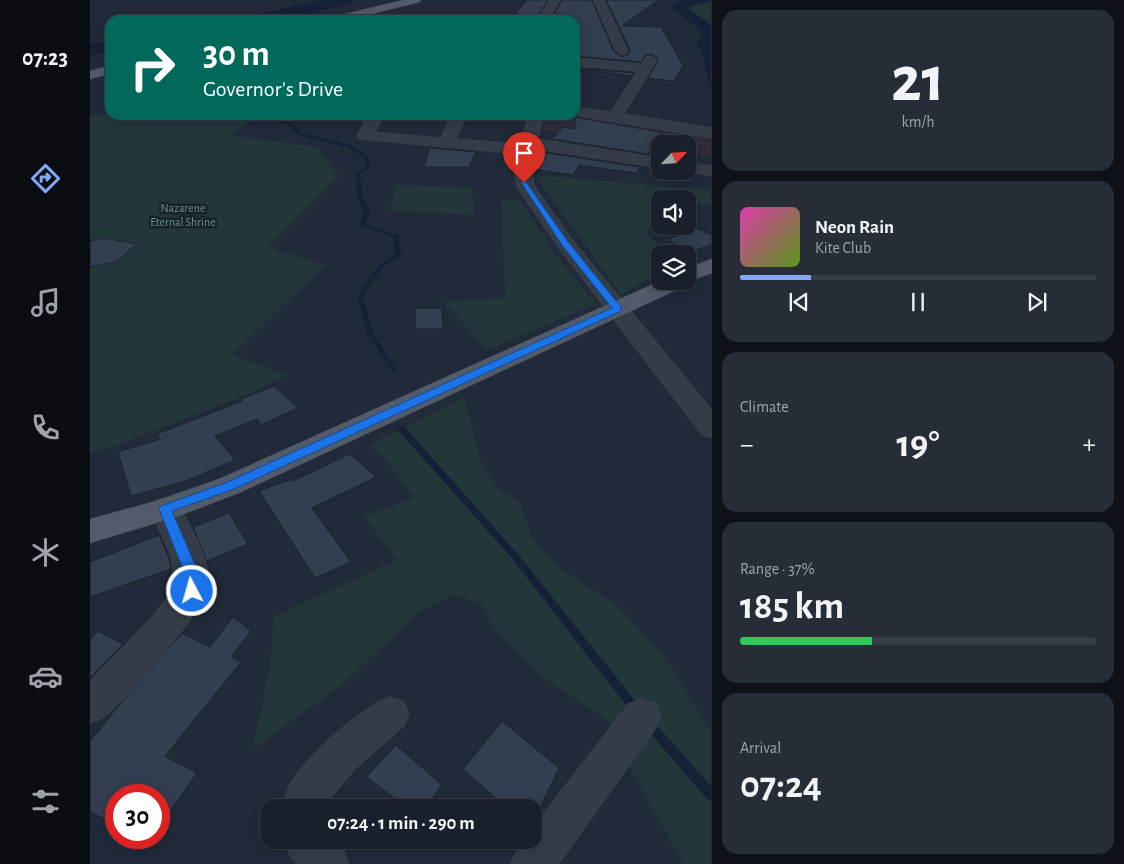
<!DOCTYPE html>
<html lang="en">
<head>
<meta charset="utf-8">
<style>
	:root { --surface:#19202b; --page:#262d37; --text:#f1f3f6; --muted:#9fa3a9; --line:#373e47; --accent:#82a9f8 }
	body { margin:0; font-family:"Alegreya Sans",sans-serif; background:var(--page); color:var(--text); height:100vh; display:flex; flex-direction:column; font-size:19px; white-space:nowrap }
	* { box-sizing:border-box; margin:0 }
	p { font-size:16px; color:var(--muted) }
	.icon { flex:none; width:28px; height:28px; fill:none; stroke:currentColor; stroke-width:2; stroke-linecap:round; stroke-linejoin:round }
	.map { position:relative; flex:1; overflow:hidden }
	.sheet { display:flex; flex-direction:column; gap:10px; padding:10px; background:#0e1218; width:412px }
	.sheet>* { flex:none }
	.banner { position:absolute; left:15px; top:15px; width:475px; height:105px; border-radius:15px; box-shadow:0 2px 12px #0003,0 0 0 1px var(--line); background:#00695c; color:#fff; overflow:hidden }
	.needle { width:32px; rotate:65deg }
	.buttons { position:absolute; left:561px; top:135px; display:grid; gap:10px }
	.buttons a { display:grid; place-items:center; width:45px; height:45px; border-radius:10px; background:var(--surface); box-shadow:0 2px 12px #0003,0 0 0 1px var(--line); font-size:25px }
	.speed { position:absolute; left:15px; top:784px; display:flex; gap:10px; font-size:25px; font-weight:700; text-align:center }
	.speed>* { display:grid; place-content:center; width:65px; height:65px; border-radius:50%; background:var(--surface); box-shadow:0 2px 12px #0003,0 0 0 1px var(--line); line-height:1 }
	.speed .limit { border:8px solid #d22; background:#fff; color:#111 }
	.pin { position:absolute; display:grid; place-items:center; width:42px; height:42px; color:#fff; margin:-51px -21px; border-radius:50% 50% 50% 0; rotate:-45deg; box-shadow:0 0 5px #0007 }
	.pin .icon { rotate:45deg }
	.me { position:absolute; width:55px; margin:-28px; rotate:354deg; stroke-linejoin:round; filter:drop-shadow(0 0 4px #0008) }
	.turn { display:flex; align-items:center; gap:18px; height:105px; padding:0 15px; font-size:22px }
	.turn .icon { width:65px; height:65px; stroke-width:2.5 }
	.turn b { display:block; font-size:35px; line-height:42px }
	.big { font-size:38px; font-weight:600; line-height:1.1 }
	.sheet .tile { flex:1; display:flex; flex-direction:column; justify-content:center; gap:8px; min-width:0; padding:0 18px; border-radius:15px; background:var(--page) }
	.sheet .dial { align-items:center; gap:0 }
	.dial b { font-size:65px; line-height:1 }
	.song { display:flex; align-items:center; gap:15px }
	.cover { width:60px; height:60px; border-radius:8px; background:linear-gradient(135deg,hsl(320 70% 55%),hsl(90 70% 35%)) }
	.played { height:5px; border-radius:2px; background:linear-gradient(90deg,var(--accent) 20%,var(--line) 20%) }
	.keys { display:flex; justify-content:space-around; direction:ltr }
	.heat { display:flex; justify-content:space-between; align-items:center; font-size:28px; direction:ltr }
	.charge { height:8px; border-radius:4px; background:linear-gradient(90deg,#34c759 37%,var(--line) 0) }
	.trip { position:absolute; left:170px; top:799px; width:282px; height:50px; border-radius:15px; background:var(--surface); box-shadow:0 2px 12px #0003,0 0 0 1px var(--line); font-weight:600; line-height:50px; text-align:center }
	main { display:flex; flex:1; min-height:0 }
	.tabs { display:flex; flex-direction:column; width:90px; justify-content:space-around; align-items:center; background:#0a0d11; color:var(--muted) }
	.tabs .icon { width:35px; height:35px }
	.tabs .selected { color:var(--accent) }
	.tabs b { font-size:22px; color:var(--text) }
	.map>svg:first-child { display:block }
</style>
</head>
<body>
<main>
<nav class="tabs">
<b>07:23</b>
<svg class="icon selected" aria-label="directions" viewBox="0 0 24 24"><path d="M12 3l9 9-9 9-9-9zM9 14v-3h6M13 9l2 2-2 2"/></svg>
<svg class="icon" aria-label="music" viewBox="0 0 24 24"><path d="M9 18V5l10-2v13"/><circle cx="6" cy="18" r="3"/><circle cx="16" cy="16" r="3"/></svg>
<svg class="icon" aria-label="phone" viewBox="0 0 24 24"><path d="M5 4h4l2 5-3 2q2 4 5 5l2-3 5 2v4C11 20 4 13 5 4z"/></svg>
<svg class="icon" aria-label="climate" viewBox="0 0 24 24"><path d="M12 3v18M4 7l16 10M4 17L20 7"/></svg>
<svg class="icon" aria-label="car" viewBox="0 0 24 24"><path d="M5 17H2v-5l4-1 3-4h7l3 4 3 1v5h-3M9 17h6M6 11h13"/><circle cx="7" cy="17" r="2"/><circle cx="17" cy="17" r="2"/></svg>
<svg class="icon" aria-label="filters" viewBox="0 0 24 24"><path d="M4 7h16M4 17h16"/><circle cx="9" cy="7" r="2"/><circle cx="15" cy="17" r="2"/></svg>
</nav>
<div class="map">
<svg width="622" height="864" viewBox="0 0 622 864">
	<rect width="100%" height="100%" fill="#212a39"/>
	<!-- medical -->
	<path fill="#2f2c3b" d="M459 115H485L621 134V158L598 154V144H570V150L452 130Z"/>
	<!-- green -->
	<path fill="#23363a" d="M621 2V25L592 8Z
		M20 112V115H167L142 136 227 147 248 176 178 247 235 265 142 355 197 375 159 394 22 447 0 452V117Z
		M445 175 621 190V205H598V199H570V216L556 232 576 254H570V272L531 295Z
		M306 185 381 187 385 215 300 211Z
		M411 200H430L468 258 506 304 397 350 353 301 415 298Z
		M374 397 391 462 405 486 431 503 442 538 473 571 525 604 576 658 621 733V864H594L592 861 542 772 519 722 455 678 406 630 391 604 364 594 329 612 254 683 163 749 101 815 163 749 181 660 183 617 307 560 274 516 324 498 295 458 280 445Z"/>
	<!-- water -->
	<path fill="#152136" d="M590 0H621L601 6 599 9 621 25V88C615 72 616 58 607 43L612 31 581 7Z"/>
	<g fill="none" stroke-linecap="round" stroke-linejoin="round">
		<!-- stream -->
		<path fill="#152136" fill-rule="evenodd" d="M15 47 20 49V51L15 49Z
			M196 115H200L197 119 212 133 260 145 278 156 280 167 270 175 273 199 280 211 275 223 309 236 311 255 292 268 273 296 284 335 308 372 307 373H303L278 335 267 296 288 266 305 254 304 238 269 224 274 211 267 199 266 175 276 167 274 157 256 147 208 135 193 119Z
			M307 425H313L427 553 550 707 551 710 550 713 546 715 542 713 421 557 307 429 306 427Z
			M559 719 563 721 622 787V801L618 800 555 727 554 724 555 721Z"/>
		<!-- river -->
		<path fill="#152136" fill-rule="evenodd" d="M232 0H262L260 4 190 20H158L161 16Z
			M20 41V53L0 55V43Z"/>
	</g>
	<!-- building -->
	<path fill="#333e50" stroke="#1c2330" d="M437 0H458L445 20H420Z
		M472 0H502L524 52 532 57 538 55 540 50 516 0H568L532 26 571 27 593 65 584 81 558 78 569 60 562 54 556 55 551 62 485 56 486 20H461Z
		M485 68 544 73 542 76Z
		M485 117 518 123 571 132 558 154 462 139 473 127 485 129Z
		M340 148 386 152 379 167H334Z
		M451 152 550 167 546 173 489 165 483 175 444 169 446 158Z
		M606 228 622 235V244L601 252 577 240Z
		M15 238 47 244 26 262 0 267V241Z
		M325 308H352L353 329H325Z
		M184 386 208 408 171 425 167 419 125 436 145 460 96 481 41 496 28 452 70 439 67 434 152 401 151 399Z
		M260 454 286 477 222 508 261 562 225 578 169 491 202 479 203 481Z
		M139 513 158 544 117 561 103 527Z
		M69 535 79 558 81 569 0 597V562Z
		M143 617 161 631 141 657 151 662 75 756 107 773 69 827V795H26V826L0 811V742L25 710 92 633 120 647Z
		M8 631 33 644 0 678V640Z
		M412 721 469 768 450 808H417L373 769Z
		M306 745 352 785 335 808H318L276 777Z"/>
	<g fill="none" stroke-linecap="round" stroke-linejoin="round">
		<defs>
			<path id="minor" d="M460 0H470L459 20H447Z
				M504 0H514L538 51 536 54 532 55 526 51Z
				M561 56 567 60 534 114 622 128V138L483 115H485V107L521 112 547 71 485 66V58L552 64 556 57Z
				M279 115H295L285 132 351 138 361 115H377L366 139 431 144 438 115H454L448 139 570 158V168L446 149 442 171 445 187 482 239 622 410V438L612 435 468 247 427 187 424 171 429 154 269 139 267 136Z
				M598 162 622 166V176L594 171H598Z
				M75 498 86 501C99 524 121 559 119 586 117 607 33 704 14 717 10 720 4 721 0 723V681L61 618 85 588 81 557 60 509 64 501Z
				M300 697 314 702 319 714 314 726 264 770 233 808H190C194 798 198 788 203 779 220 753 271 707 300 697Z
				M552 699 566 704 571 716 566 728 469 864H420L433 840H444V826L538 704Z
				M193 840H245L253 848 259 864H207L200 855Z"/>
			<path id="major" d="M313 0H331L330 2 257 20H237L239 18Z
				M20 66V74L0 79V71Z
				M622 259V273L597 282 595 286 149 493 86 517 0 543V519L66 501 129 479 570 281H598V268Z"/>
		</defs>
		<!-- minor casing -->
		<use href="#minor" stroke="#3e4553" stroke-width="1"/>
		<!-- major casing -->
		<use href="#major" stroke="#3e4553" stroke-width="1"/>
		<!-- minor -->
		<use href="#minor" fill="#353c49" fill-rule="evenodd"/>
		<!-- major -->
		<use href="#major" fill="#525b6a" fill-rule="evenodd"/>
	</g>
	<!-- route -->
	<path fill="#1a73e8" stroke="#114b97" d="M431 182H436L478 242 531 307V311L144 489 82 511 109 574 107 595H97L95 574 69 509 71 506 135 483 522 308 472 245Z"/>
	<g text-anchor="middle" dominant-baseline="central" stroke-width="5" stroke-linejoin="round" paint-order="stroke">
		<!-- far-park labels -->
		<g font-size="12" fill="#669774" stroke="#1a212e">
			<text x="93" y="208">Nazarene<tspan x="93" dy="14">Eternal Shrine</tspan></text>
		</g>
	</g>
</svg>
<div class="buttons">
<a><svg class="needle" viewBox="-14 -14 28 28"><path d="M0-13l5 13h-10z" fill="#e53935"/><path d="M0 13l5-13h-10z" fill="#9fa3a9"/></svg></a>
<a><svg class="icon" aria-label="sound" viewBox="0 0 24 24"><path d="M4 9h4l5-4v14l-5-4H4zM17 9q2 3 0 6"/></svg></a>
<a><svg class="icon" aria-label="layers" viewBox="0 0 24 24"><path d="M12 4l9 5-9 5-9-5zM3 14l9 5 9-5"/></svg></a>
</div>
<div class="speed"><div class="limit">30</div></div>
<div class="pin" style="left:434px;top:183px;background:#d93025"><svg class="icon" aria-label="arrive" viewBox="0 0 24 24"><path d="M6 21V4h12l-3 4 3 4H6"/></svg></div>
<svg class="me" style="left:102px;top:591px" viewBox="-20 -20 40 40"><circle r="17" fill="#1a73e8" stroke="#fff" stroke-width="3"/><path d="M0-11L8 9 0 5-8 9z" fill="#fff"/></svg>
<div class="trip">07:24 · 1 min · 290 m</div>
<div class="banner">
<div class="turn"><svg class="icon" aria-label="right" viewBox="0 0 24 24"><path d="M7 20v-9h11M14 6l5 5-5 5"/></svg><div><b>30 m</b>Governor's Drive</div></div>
</div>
</div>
<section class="sheet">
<div class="tile dial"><b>21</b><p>km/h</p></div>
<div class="tile">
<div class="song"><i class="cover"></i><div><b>Neon Rain</b><p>Kite Club</p></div></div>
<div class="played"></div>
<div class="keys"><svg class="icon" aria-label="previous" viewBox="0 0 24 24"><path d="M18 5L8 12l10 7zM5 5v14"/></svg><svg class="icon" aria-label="pause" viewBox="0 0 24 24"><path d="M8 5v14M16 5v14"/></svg><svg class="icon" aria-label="next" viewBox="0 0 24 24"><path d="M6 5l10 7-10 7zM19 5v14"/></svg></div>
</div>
<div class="tile"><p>Climate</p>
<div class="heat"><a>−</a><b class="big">19°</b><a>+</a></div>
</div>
<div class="tile"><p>Range · 37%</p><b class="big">185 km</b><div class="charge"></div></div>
<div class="tile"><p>Arrival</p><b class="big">07:24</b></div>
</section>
</main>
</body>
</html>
